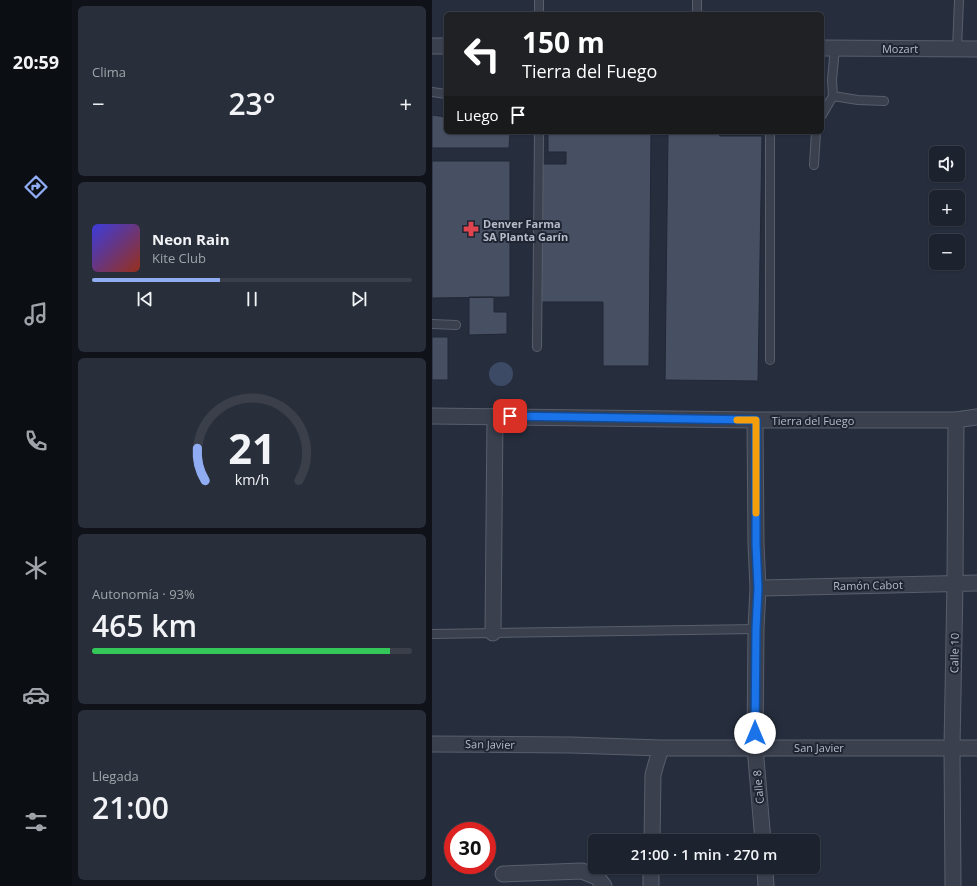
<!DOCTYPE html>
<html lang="es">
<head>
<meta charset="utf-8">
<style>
	:root { --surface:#1c222e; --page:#292f3a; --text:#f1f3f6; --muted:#a0a4aa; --line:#3a3f4a; --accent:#90adf4 }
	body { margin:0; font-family:"Open Sans",sans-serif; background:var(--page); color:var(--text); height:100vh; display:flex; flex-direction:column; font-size:15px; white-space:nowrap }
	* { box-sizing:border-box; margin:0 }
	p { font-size:13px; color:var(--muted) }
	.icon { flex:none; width:22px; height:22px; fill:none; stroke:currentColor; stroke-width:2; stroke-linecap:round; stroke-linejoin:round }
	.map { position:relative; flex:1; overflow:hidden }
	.side { display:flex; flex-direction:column; gap:6px; padding:6px; background:#0f1319; width:360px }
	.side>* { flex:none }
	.top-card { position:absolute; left:12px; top:12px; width:380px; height:122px; border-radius:6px; box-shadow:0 1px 3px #0004,0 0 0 1px var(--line); background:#202124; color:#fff; overflow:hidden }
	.tools { position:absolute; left:497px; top:146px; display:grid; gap:8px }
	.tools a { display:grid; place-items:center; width:36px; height:36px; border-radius:6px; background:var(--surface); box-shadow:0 1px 3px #0004,0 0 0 1px var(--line); font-size:20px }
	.speed { position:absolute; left:12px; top:822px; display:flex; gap:8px; font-size:20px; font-weight:700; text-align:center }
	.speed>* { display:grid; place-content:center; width:52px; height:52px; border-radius:50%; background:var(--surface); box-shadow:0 1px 3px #0004,0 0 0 1px var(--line); line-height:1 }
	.speed .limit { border:6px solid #d22; background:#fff; color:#111 }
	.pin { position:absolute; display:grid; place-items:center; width:34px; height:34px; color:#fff; margin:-17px; border-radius:8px; box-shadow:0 2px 6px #0006 }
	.me { position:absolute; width:44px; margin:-22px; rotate:0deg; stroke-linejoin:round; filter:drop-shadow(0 0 3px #0008) }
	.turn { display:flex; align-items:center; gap:14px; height:84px; padding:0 12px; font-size:18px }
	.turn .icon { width:52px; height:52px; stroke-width:2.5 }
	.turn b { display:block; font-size:28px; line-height:34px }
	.then { display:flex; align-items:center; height:38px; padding:0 12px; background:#0003; gap:8px; font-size:15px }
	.big { font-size:30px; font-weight:600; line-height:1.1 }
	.side .widget { flex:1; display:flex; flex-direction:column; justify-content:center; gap:6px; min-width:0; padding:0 14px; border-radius:6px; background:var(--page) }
	.side .dial { align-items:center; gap:0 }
	.dial svg { height:104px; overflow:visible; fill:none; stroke:var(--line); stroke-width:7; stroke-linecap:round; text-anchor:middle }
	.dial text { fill:var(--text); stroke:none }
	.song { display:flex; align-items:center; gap:12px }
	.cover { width:48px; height:48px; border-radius:6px; background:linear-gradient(135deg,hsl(240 70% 55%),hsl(10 70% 35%)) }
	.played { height:4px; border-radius:2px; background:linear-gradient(90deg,var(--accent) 40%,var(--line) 40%) }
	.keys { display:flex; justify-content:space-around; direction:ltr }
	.heat { display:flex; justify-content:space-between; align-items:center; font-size:22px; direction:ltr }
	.charge { height:6px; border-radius:3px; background:linear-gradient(90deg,#34c759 93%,var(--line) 0) }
	.trip { position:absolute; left:156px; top:834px; width:232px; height:40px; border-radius:6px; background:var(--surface); box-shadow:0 1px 3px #0004,0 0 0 1px var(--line); font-weight:600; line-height:40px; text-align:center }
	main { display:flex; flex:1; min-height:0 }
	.menu { display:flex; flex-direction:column; width:72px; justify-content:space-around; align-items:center; background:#0b0e12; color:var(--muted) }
	.menu .icon { width:28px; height:28px }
	.menu .selected { color:var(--accent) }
	.menu b { font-size:18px; color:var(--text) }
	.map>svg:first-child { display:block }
</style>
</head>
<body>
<main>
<nav class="menu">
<b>20:59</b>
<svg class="icon selected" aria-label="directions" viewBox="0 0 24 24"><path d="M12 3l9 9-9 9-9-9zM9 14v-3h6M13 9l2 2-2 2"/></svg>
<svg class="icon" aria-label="music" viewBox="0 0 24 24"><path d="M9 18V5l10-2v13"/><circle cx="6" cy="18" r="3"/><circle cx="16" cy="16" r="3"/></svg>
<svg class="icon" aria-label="phone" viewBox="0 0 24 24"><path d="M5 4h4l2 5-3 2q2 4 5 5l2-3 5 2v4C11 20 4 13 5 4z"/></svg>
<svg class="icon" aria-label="climate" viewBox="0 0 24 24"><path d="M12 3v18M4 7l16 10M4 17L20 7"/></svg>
<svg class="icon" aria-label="car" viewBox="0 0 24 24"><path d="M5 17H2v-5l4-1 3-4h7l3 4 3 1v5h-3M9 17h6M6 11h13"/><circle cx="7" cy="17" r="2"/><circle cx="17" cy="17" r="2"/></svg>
<svg class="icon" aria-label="filters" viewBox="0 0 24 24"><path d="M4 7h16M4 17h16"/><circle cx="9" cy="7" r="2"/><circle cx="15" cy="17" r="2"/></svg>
</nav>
<section class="side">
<div class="widget"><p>Clima</p>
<div class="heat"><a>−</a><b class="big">23°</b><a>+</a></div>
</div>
<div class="widget">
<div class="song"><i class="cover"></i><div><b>Neon Rain</b><p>Kite Club</p></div></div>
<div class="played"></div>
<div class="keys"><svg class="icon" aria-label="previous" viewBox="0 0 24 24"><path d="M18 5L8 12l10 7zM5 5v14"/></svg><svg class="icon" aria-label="pause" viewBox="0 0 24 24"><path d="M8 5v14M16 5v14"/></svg><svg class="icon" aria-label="next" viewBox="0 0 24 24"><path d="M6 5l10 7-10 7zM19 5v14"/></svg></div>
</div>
<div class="widget dial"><svg viewBox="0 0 100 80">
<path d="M14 69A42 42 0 1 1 86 69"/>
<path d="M14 69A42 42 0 0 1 8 44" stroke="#90adf4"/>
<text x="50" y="56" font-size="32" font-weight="700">21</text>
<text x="50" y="72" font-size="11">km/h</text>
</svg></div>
<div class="widget"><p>Autonomía · 93%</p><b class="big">465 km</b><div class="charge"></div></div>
<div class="widget"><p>Llegada</p><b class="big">21:00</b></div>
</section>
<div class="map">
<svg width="545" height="886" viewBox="0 0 545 886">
	<rect width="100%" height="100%" fill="#262e3e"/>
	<!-- water -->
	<path fill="#3c4a66" d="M57 374a12 12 0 1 1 24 0a12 12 0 1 1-24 0Z"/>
	<!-- building -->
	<path fill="#475062" stroke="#212735" d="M0 115 14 117V132H78L77 148H0Z
		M116 132H219L217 366H171V302H108L110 164H134V152H116Z
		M244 132H285L288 136H330L326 381 233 380 236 133H244Z
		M0 161H78V297L0 298Z
		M37 297H62V312H75V334L37 335Z
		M0 337H16V380H0Z"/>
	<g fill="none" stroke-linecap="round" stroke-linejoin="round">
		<defs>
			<path id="service" d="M265 0V14
				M107 14V0
				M525 49 527 0
				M0 92 14 94
				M401 96 426 100 452 101
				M390 115 401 96 400 80 403 48
				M338 132V360
				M382 165 384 132
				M0 324 24 325
				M105 347 107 132
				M0 634 324 629"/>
			<path id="minor" d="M0 46H14
				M390 48 545 49
				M0 416 323 420H524L545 417
				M323 420 324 544 326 588 324 629 323 747 331 841
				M326 588 545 583
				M61 633 63 416
				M0 744 139 745 229 748H545
				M220 841 221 775 224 764 229 748
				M333 867 334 886
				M71 874 150 871 165 877 172 886
				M219 886V867
				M521 886 520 747 523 583 524 420"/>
		</defs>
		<!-- service casing -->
		<use href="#service" stroke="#585e6c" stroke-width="10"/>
		<!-- minor casing -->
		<use href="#minor" stroke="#585e6c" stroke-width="17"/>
		<!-- service -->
		<use href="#service" stroke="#3a404e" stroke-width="8"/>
		<!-- minor -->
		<use href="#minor" stroke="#3a404e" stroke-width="15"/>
	</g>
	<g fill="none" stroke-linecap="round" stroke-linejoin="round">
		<defs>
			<path id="route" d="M78 416 324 420V544L326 588 324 629 323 733"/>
		</defs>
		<!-- route casing -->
		<use href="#route" stroke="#114b97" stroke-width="10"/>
		<!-- route -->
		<use href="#route" stroke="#1a73e8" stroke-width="7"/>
		<!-- slow -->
		<path stroke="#f59e0b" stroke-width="7" d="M305 420H324V513"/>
	</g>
	<!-- icons -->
	<defs>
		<symbol id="pharmacy-bare" viewBox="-9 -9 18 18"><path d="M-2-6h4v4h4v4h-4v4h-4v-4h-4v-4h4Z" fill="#e0444e" stroke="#1f2533" stroke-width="2.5" paint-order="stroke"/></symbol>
	</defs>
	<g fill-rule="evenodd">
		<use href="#pharmacy-bare" x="28" y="218" width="22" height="22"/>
	</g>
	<g text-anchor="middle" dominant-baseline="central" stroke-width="4" stroke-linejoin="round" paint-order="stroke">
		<!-- street labels -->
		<g font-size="11" fill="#b6bcc9" stroke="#1f2533">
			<text x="468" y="48">Mozart</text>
			<text x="381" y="420">Tierra del Fuego</text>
			<text transform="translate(436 585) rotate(-1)">Ramón Cabot</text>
			<text transform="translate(522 653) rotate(-89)">Calle 10</text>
			<text transform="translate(58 744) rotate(1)">San Javier</text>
			<text x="387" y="747">San Javier</text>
			<text transform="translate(326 787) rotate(-95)">Calle 8</text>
		</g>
		<!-- poi labels -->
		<g font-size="11" font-weight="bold" fill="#b6bcc9" stroke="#1f2533" text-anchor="start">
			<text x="51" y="223">Denver Farma<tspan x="51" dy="13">SA Planta Garín</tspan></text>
		</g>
	</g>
</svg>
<div class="tools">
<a><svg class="icon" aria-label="sound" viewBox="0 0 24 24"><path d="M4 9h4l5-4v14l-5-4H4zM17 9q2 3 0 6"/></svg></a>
<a>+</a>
<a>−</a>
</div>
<div class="speed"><div class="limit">30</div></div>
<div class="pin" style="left:78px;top:416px;background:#d93025"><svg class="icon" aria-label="arrive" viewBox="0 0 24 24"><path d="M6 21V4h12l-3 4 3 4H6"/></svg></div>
<svg class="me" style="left:323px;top:733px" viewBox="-20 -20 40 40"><circle r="19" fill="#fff"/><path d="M0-13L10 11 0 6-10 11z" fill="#1a73e8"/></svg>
<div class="trip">21:00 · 1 min · 270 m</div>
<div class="top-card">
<div class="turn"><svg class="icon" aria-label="left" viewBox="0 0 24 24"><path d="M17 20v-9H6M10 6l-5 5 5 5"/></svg><div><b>150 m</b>Tierra del Fuego</div></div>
<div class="then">Luego<svg class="icon" aria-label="arrive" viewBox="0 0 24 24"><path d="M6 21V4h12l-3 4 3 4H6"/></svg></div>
</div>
</div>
</main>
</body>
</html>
